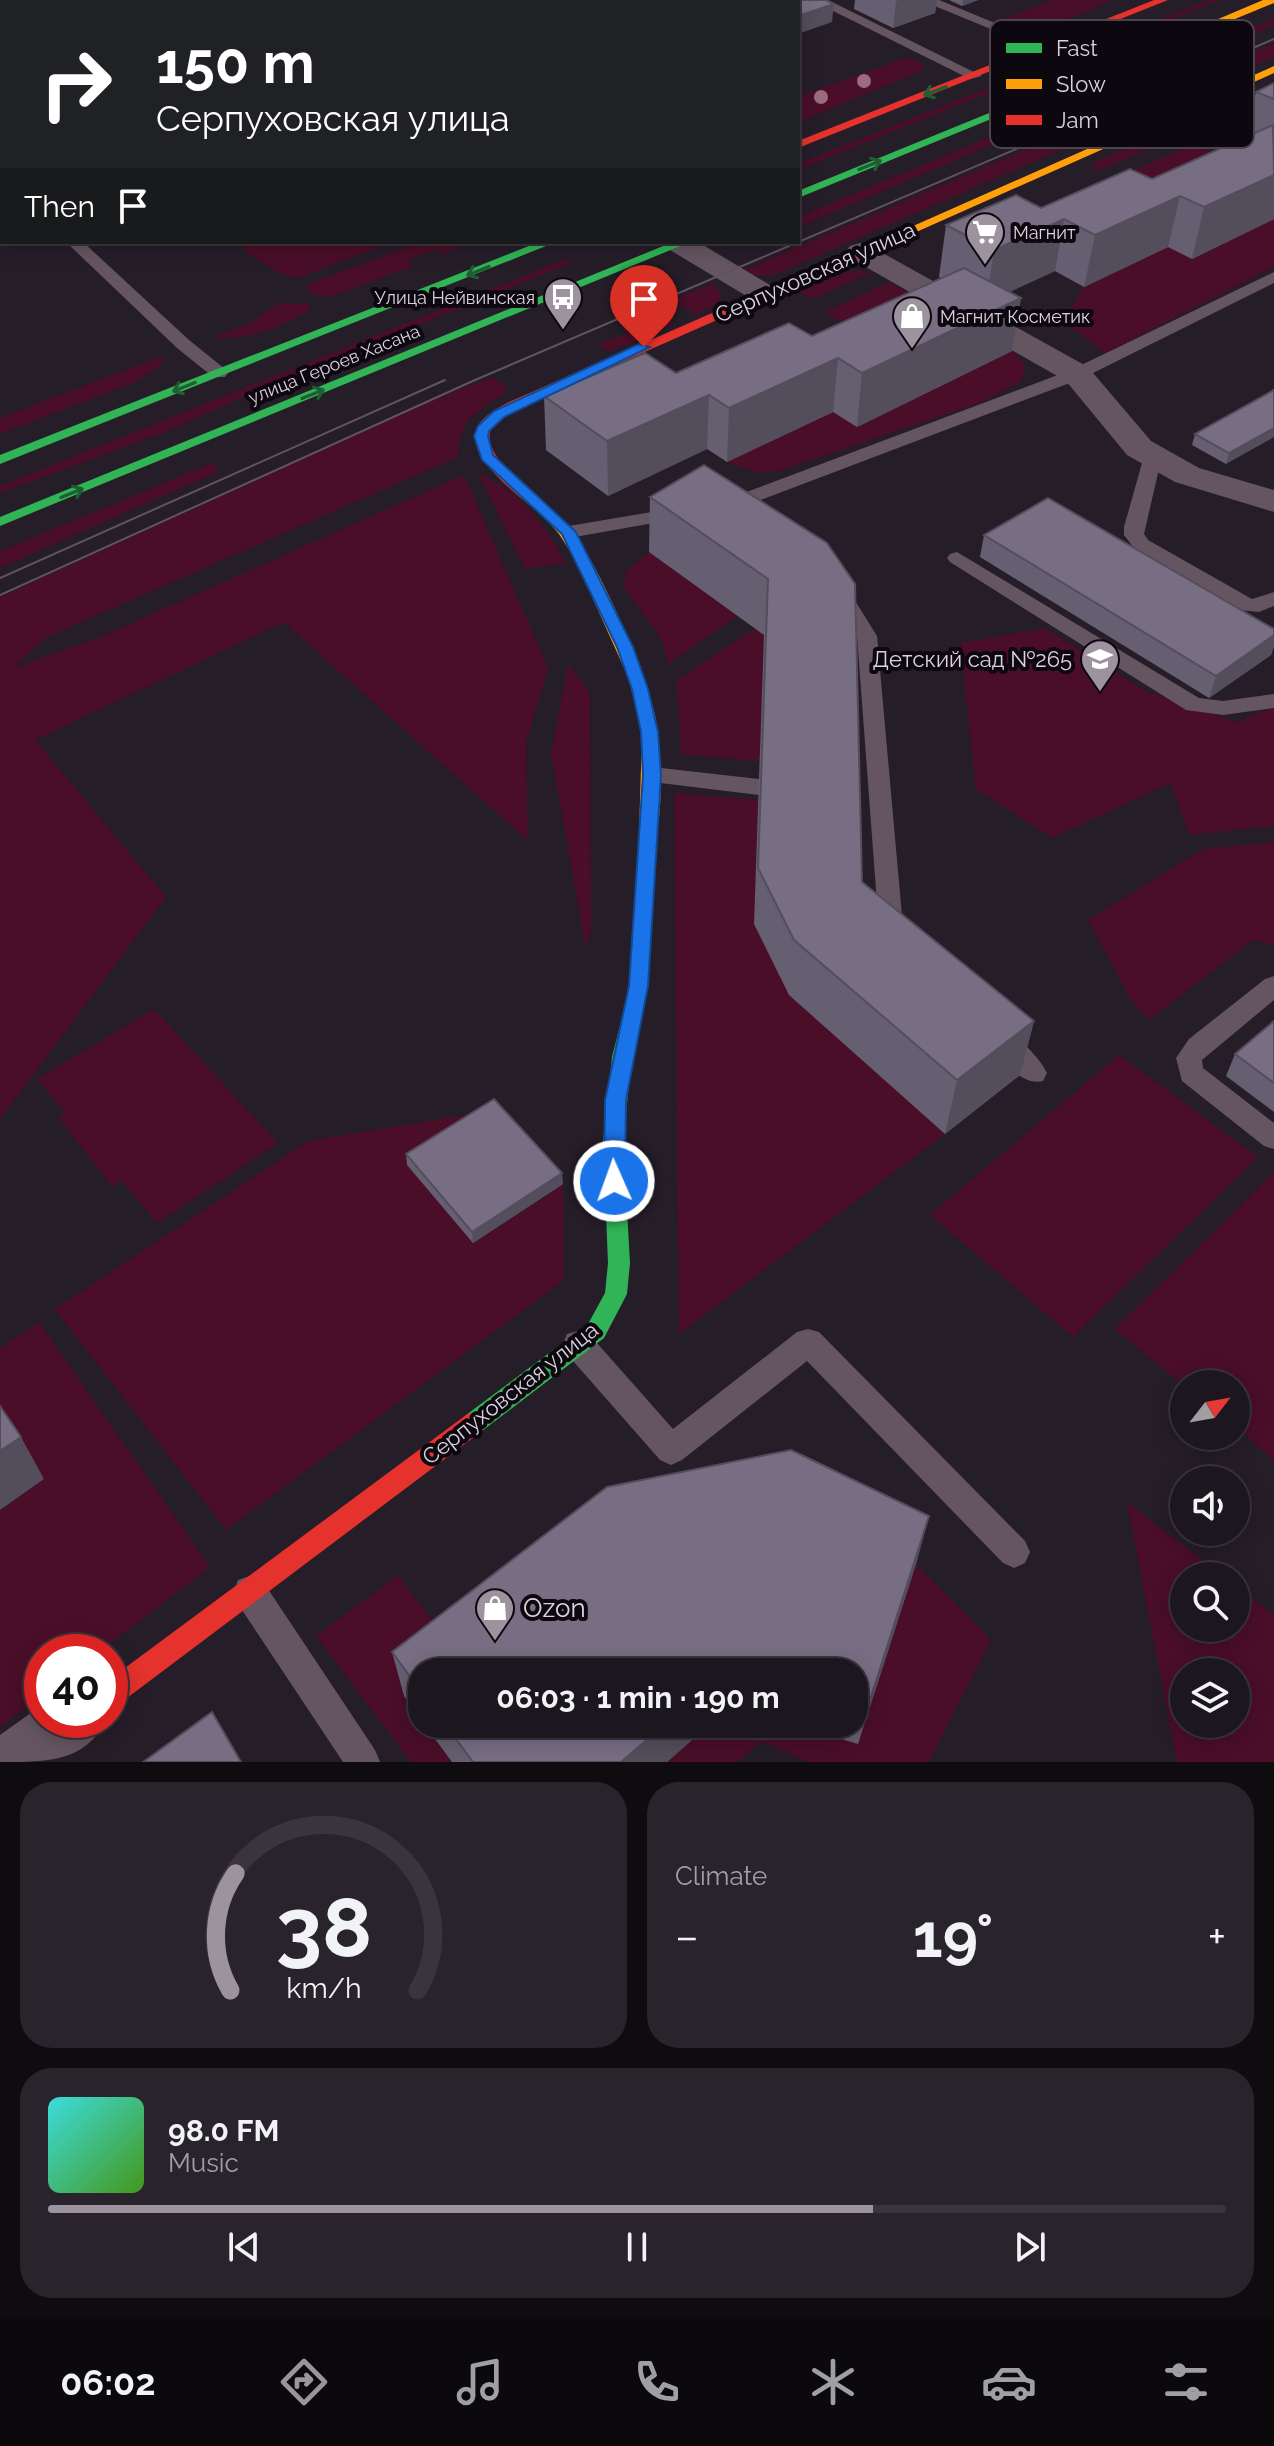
<!DOCTYPE html>
<html lang="en">
<head>
<meta charset="utf-8">
<style>
	:root { --surface:#1c161e; --page:#29232b; --text:#f1f3f6; --muted:#a09fa4; --line:#3a353c; --accent:#9c939f }
	body { margin:0; font-family:Raleway,sans-serif; background:var(--page); color:var(--text); height:100vh; display:flex; flex-direction:column; font-size:30px; white-space:nowrap }
	* { box-sizing:border-box; margin:0 }
	p { font-size:26px; color:var(--muted) }
	.icon { flex:none; width:44px; height:44px; fill:none; stroke:currentColor; stroke-width:2; stroke-linecap:round; stroke-linejoin:round }
	.map { position:relative; height:1762px; overflow:hidden }
	.details { display:flex; flex-direction:column; gap:20px; padding:20px; background:#0f0c10; flex:1 }
	.details>* { flex:none }
	.top-card { position:absolute; left:0px; top:0px; width:800px; height:244px; box-shadow:0 4px 20px #0003,0 0 0 2px var(--line); background:#202124; color:#fff; overflow:hidden }
	.needle { width:52px; rotate:59deg }
	.controls { position:absolute; left:1170px; top:1370px; display:grid; gap:16px }
	.controls a { display:grid; place-items:center; width:80px; height:80px; border-radius:50%; background:var(--surface); box-shadow:0 4px 20px #0003,0 0 0 2px var(--line); font-size:40px }
	.speed { position:absolute; left:24px; top:1634px; display:flex; gap:16px; font-size:40px; font-weight:700; text-align:center }
	.speed>* { display:grid; place-content:center; width:104px; height:104px; border-radius:50%; background:var(--surface); box-shadow:0 4px 20px #0003,0 0 0 2px var(--line); line-height:1 }
	.speed .limit { border:12px solid #d22; background:#fff; color:#111 }
	.pin { position:absolute; display:grid; place-items:center; width:68px; height:68px; color:#fff; margin:-82px -34px; border-radius:50% 50% 50% 0; rotate:-45deg; box-shadow:0 0 8px #0007 }
	.pin .icon { rotate:45deg }
	.me { position:absolute; width:88px; margin:-44px; rotate:358deg; stroke-linejoin:round; filter:drop-shadow(0 0 6px #0008) }
	.turn { display:flex; align-items:center; gap:28px; height:168px; padding:0 24px; font-size:36px }
	.turn .icon { width:104px; height:104px; stroke-width:2.5 }
	.turn b { display:block; font-size:56px; line-height:68px }
	.then { display:flex; align-items:center; height:76px; padding:0 24px; background:#0003; gap:16px; font-size:30px }
	.big { font-size:60px; font-weight:700; line-height:1.1 }
	.details .tile { flex:1; display:flex; flex-direction:column; justify-content:center; gap:12px; min-width:0; padding:0 28px; border-radius:32px; background:var(--page) }
	.details .dial { align-items:center; gap:0 }
	.dial svg { height:208px; overflow:visible; fill:none; stroke:var(--line); stroke-width:7; stroke-linecap:round; text-anchor:middle }
	.dial text { fill:var(--text); stroke:none }
	.song { display:flex; align-items:center; gap:24px }
	.cover { width:96px; height:96px; border-radius:12px; background:linear-gradient(135deg,hsl(180 70% 55%),hsl(100 70% 35%)) }
	.played { height:8px; border-radius:4px; background:linear-gradient(90deg,var(--accent) 70%,var(--line) 70%) }
	.keys { display:flex; justify-content:space-around; direction:ltr }
	.heat { display:flex; justify-content:space-between; align-items:center; font-size:44px; direction:ltr }
	.details .tiles { flex:1; display:grid; gap:20px; grid-template-columns:1fr 1fr }
	.tile:last-child { grid-column:span 2 }
	.trip { position:absolute; left:408px; top:1658px; width:460px; height:80px; border-radius:32px; background:var(--surface); box-shadow:0 4px 20px #0003,0 0 0 2px var(--line); font-weight:700; line-height:80px; text-align:center }
	.dock { display:flex; height:128px; justify-content:space-around; align-items:center; background:#0b090c; color:var(--muted) }
	.dock .icon { width:56px; height:56px }
	.dock .current { color:var(--accent) }
	.dock b { font-size:36px; color:var(--text) }
	.map>svg:first-child { display:block }
</style>
</head>
<body>
<div class="map">
<svg width="1274" height="1762" viewBox="0 0 1274 1762">
	<rect width="100%" height="100%" fill="#251d28"/>
	<!-- green -->
	<path fill="#4a0e28" fill-rule="evenodd" d="M1053 0H1113C1070 17 1049 35 1002 19Z
		M1209 0H1220L798 170V164Z
		M1274 19V25L798 227V217Z
		M1274 43V57L776 274 761 277 742 271Z
		M904 58 915 59 923 65 922 71 798 122V97Z
		M1161 135 1176 137 1096 172 1093 170 1096 161Z
		M1193 144 1238 165 1157 202 1111 180Z
		M1274 219V267L1105 353 1063 321 1084 287 1168 247 1192 259Z
		M240 242H391L299 278 277 272 247 253Z
		M421 242H472L442 254 436 249 408 260 413 266 329 297 313 295 306 289 309 284Z
		M566 259 571 263 254 392 168 431 0 493V486Z
		M858 270 872 272 812 299 798 291 832 276Z
		M890 282 947 314 882 345 824 312Z
		M714 283 722 297 716 305 697 315 673 300Z
		M279 303 308 304 312 309C284 325 246 343 213 337L246 325Z
		M665 317 676 324 609 352 598 345Z
		M1012 351 1025 364V373L1020 382 984 401 782 470 758 473 727 462 833 412 857 426Z
		M162 356V364L138 381 0 434V418Z
		M492 377 507 388 506 393C477 411 458 420 458 457L47 637 13 668 98 638 464 475 548 668 526 743 528 841 284 622 35 740 166 897 0 1119V597L431 401Z
		M212 463 220 471 0 568V551Z
		M478 473C519 492 546 524 566 563L525 569Z
		M649 552 738 616 668 664 662 640 624 587 626 571Z
		M755 628 764 635 760 761 681 754 677 680Z
		M1045 628 1145 691 1237 722 1274 707V826L1189 835 1171 783 1052 838 976 789 960 643Z
		M568 664 590 693 591 932 586 949 551 753Z
		M674 793 759 800 754 924 789 995 945 1134 679 1334Z
		M1274 842V945L1253 940 1149 1020 1131 1000 1088 920 1203 849Z
		M154 1009 278 1143 157 1223 122 1181 112 1186 58 1117 65 1112 37 1079Z
		M1119 1055 1258 1157 1073 1337 930 1215Z
		M495 1110 473 1243 563 1185 564 1280 226 1530 55 1309 308 1141Z
		M1274 1172V1460L1236 1428V1384L1184 1386 1115 1329Z
		M39 1322 210 1567 99 1652H42V1695L0 1727V1510L44 1479 0 1413V1348Z
		M1127 1502 1223 1576H1184V1628H1236V1586L1274 1615V1762H1177ZM1184 1672H1236V1724H1184Z
		M916 1564 991 1640 929 1762H808L761 1741 738 1762H667L710 1724H798L858 1740Z
		M398 1575 457 1654 422 1672V1724L452 1762H411L316 1636Z"/>
	<g fill="none" stroke-linecap="round" stroke-linejoin="round">
		<!-- lane -->
		<path fill="#655561" fill-rule="evenodd" d="M363 0H380L382 2H365Z
			M667 0H688L665 2Z
			M811 0H828L982 76 970 79Z
			M920 0H939L1051 46 1039 49Z
			M1160 116 1274 163V174L1155 123V117Z
			M0 168 2 169V180L0 179Z
			M66 242H83L189 340 225 369 228 373 225 377H213L177 348Z
			M1274 272V283L1083 378 734 510 727 512 717 506 720 502 1071 370Z
			M1153 450 1162 456 1144 534 1148 540 1252 599 1274 592V606L1259 612 1240 610 1134 548 1124 535V527L1144 456Z
			M681 507 691 513 688 517 569 538 559 532 569 526Z
			M957 552 1199 698 1223 701 1274 694V708L1223 715 1186 710 950 562 947 558 950 554Z
			M840 586 847 588 877 636 903 927 906 933 903 940C891 943 885 941 879 930L857 636 830 592Z
			M652 767 759 779 767 781 770 787 767 793 759 795 644 781 641 775 644 769Z
			M1274 976V1000L1202 1060 1203 1068 1274 1123V1149L1264 1146 1182 1081 1176 1058 1189 1039 1265 979Z
			M1002 1031C1019 1036 1039 1057 1047 1073L1043 1081C1023 1087 998 1059 989 1041L993 1034Z
			M808 1329 819 1332 1025 1541 1030 1552 1025 1563 1014 1568 1003 1563 807 1361 682 1460 671 1465 660 1460 567 1354 563 1344 567 1334 578 1331 589 1334 673 1429 797 1332Z
			M250 1576 262 1580 375 1750 380 1762H343L238 1604 234 1592 238 1580Z"/>
		<!-- street -->
		<path fill="#655561" fill-rule="evenodd" d="M667 242H698L775 288 779 294 775 300 764 303 753 300 670 250Z
			M860 243 870 246 1088 367 1151 441 1199 468 1274 490V512L1175 482 1127 455 1066 381 850 258 845 252 850 246Z
			M42 1705V1720H107C84 1762 50 1762 0 1762V1735Z"/>
		<!-- fast -->
		<path fill="#30b455" fill-rule="evenodd" d="M1141 51 1146 54 1145 56 798 198V191Z
			M539 242H556L0 464V455Z
			M673 242H690L0 526V517Z
			M648 827 657 833 648 986 632 1057 623 1141 630 1263 627 1294 604 1338 482 1431 474 1434 466 1431 462 1423 466 1415 588 1324 605 1293 608 1263 603 1141 612 1057 630 986 639 833Z"/>
		<!-- slow -->
		<path fill="#ff9f0a" fill-rule="evenodd" d="M1263 0H1274V3L1145 56 1136 54Z
			M1274 66V73L878 249 868 246Z
			M549 510C584 521 647 677 655 715 660 740 665 816 654 837L648 839 639 833 642 735 629 679 575 559 559 534 542 514Z"/>
		<!-- jam -->
		<path fill="#e5322d" fill-rule="evenodd" d="M1154 0H1168L798 148V141Z
			M874 242 880 246 878 249 538 399C524 406 505 412 494 425 472 451 537 496 554 511V517H544C525 501 474 464 475 437 475 420 496 409 509 402Z
			M474 1412 482 1415 486 1423 482 1431 119 1704 110 1708V1679L466 1415Z"/>
		<!-- tram -->
		<path stroke="#60545e" stroke-width="2" d="M0 578 445 380
			M0 595 475 380 1274 39"/>
	</g>
	<!-- trees -->
	<g fill="#9a6c7d">
		<circle cx="864" cy="81" r="7"/>
		<circle cx="821" cy="97" r="7"/>
	</g>
	<!-- wall -->
	<path fill="#665f72" d="M855 0H937L935 13 893 28 854 9Z
		M949 0H978L962 6Z
		M1274 83V219L1192 259 1168 247 1084 287 1055 271 1009 292 1021 298 1012 351 857 427 833 412 727 462 707 449 608 496 546 450 544 396 676 373 812 336 941 278 939 277 946 225 1041 208 1152 179 1244 138 1256 92Z
		M1274 390 1226 464 1192 445 1195 434Z
		M650 497 827 543 862 882 1034 1021 1020 1075 945 1134 789 995 754 924 764 635 649 552Z
		M984 535 1274 629V646L1271 655 1209 698 980 557Z
		M1274 1021V1112L1226 1076 1235 1054Z
		M406 1154 563 1184 473 1243 407 1165Z
		M929 1516 916 1564 858 1744 791 1724H854V1672H422V1721L404 1696 392 1652Z
		M424 1724H710L667 1762H452Z"/>
	<!-- shaded-wall -->
	<path fill="#534d5c" d="M899 0H937L935 13 893 28 896 1Z
		M963 0H978L962 6Z
		M834 4 832 22 798 34V16Z
		M1274 175V219L1192 259 1204 207Z
		M1180 196 1168 247 1084 287 1095 235Z
		M1064 219 1055 271 986 303 994 250Z
		M1021 298 1012 351 857 427 862 373Z
		M838 358 833 412 727 462 729 408Z
		M709 395 707 449 608 496 607 441Z
		M1274 428V437L1226 464 1229 453Z
		M1274 635V646L1271 655 1209 698 1216 676Z
		M1034 1021 1020 1075 945 1134 957 1080Z
		M562 1173 563 1184 473 1243 472 1232Z
		M21 1437 44 1479 0 1510V1451Z
		M929 1516 916 1564 858 1744 869 1703Z
		M736 1663 735 1672H725Z
		M665 1724H710L667 1762H621Z"/>
	<!-- building -->
	<path fill="#776e84" stroke="#534d5c" stroke-width="2" d="M101 0H319L320 2H102Z
		M463 0H533L537 2H458Z
		M566 0H649L653 2H559Z
		M748 0H826L834 4 798 16V2H742Z
		M1274 83V99L1256 92Z
		M1273 125 1274 175 1204 207 1180 196 1095 235 1064 219 994 250 946 225 1016 195 1041 208 1130 169 1152 179Z
		M964 268 1021 298 862 373 838 358 729 408 709 395 607 441 544 396 645 353 676 373 789 323 812 336Z
		M1274 390V428L1229 453 1195 434Z
		M704 465 827 543 855 584 862 882 1034 1021 957 1080 794 940 758 868 768 579 650 497Z
		M1048 498 1274 629V635L1216 676 984 535Z
		M1274 1021V1083L1235 1054Z
		M494 1099 562 1173 472 1232 406 1154Z
		M0 1406 21 1437 0 1451Z
		M791 1450 929 1516 869 1703 854 1698V1672H767L736 1663 725 1672H422V1693L392 1652 607 1487Z
		M212 1712 241 1762H143Z
		M445 1724H665L621 1762H473Z"/>
	<!-- one-way arrows -->
	<defs><path id="oneway-shaft" d="M-6 0H5M1.5-3L5.5 0L1.5 3" fill="none" stroke-width="1.6" stroke-linecap="round" stroke-linejoin="round" transform="scale(2)"/></defs>
	<g stroke="#1e5e32">
		<use href="#oneway-shaft" transform="translate(935 91) rotate(159)"/>
		<use href="#oneway-shaft" transform="translate(870 165) rotate(-22)"/>
		<use href="#oneway-shaft" transform="translate(478 271) rotate(158)"/>
		<use href="#oneway-shaft" transform="translate(184 387) rotate(158)"/>
		<use href="#oneway-shaft" transform="translate(313 394) rotate(-22)"/>
		<use href="#oneway-shaft" transform="translate(72 493) rotate(-22)"/>
	</g>
	<!-- route -->
	<path fill="#1a73e8" stroke="#114b97" stroke-width="2" d="M639 344 650 347 504 417 489 431 488 436 493 455 576 532 633 647 648 689 658 732 661 775 648 986 626 1100 625 1181 622 1187 614 1190 607 1187 604 1181 605 1100 629 986 643 775 641 732 632 689 617 647 562 534 482 460 474 436 478 426 494 411Z"/>
	<!-- icons -->
	<defs>
		<symbol id="supermarket-pin" viewBox="-11 -11 22 30"><path d="M0 17L-7.5 6A9.5 9.5 0 1 1 7.5 6Z" fill="#9c939f" stroke="#0d070f"/><path d="M-6-5.5h2.5l.6 2H6L4.5 2H-2.5L-4.4-4H-6ZM-1.5 3.2a1.3 1.3 0 1 0 .1 0ZM3 3.2a1.3 1.3 0 1 0 .1 0Z" fill="#fff"/></symbol>
		<symbol id="bus-pin" viewBox="-11 -11 22 30"><path d="M0 17L-7.5 6A9.5 9.5 0 1 1 7.5 6Z" fill="#9c939f" stroke="#0d070f"/><path d="M-5-6H5V4H4V6H2V4H-2V6H-4V4H-5ZM-3.5-4V0h7V-4ZM-3.5 1.2v1.5H-2V1.2ZM2 1.2v1.5H3.5V1.2Z" fill="#fff"/></symbol>
		<symbol id="shop-pin" viewBox="-11 -11 22 30"><path d="M0 17L-7.5 6A9.5 9.5 0 1 1 7.5 6Z" fill="#9c939f" stroke="#0d070f"/><path d="M-5-2.5h2.3a2.7 3.5 0 0 1 5.4 0H5L5.5 6h-11ZM-1.5-2.5h3a1.5 2.3 0 0 0-3 0Z" fill="#fff"/></symbol>
		<symbol id="school-pin" viewBox="-11 -11 22 30"><path d="M0 17L-7.5 6A9.5 9.5 0 1 1 7.5 6Z" fill="#9c939f" stroke="#0d070f"/><path d="M0-5L7-2L0 1L-7-2ZM-4 1L0 2.5L4 1V4Q0 6-4 4Z" fill="#fff"/></symbol>
	</defs>
	<g fill-rule="evenodd">
		<use href="#supermarket-pin" x="963" y="210" width="44" height="60"/>
		<use href="#bus-pin" x="541" y="275" width="44" height="60"/>
		<use href="#shop-pin" x="890" y="294" width="44" height="60"/>
		<use href="#school-pin" x="1078" y="637" width="44" height="60"/>
		<use href="#shop-pin" x="473" y="1586" width="44" height="60"/>
	</g>
	<g text-anchor="middle" dominant-baseline="central" stroke-width="8" stroke-linejoin="round" paint-order="stroke">
		<!-- far-poi labels -->
		<g font-size="18" fill="#dcd2df" stroke="#0d070f" text-anchor="start">
			<text x="1013" y="232">Магнит</text>
			<text x="535" y="297" text-anchor="end">Улица Нейвинская</text>
			<text x="940" y="316">Магнит Косметик</text>
		</g>
		<!-- far-street labels -->
		<g font-size="18" fill="#dcd2df" stroke="#0d070f">
			<text transform="translate(334 364) rotate(-22)">улица Героев Хасана</text>
		</g>
		<!-- street labels -->
		<g font-size="22" fill="#dcd2df" stroke="#0d070f">
			<text transform="translate(815 272) rotate(-24)">Серпуховская улица</text>
			<text transform="translate(510 1393) rotate(-38)">Серпуховская улица</text>
		</g>
		<!-- poi labels -->
		<g font-size="22" fill="#dcd2df" stroke="#0d070f" text-anchor="end">
			<text x="1072" y="659">Детский сад №265</text>
		</g>
		<!-- near-poi labels -->
		<g font-size="26" fill="#dcd2df" stroke="#0d070f" text-anchor="start">
			<text x="523" y="1608">Ozon</text>
		</g>
	</g>
	<!-- legend -->
	<rect x="990" y="20" width="264" height="128" rx="12" fill="#0d070f" stroke="#4b444d" stroke-width="2"/>
	<rect x="1006" y="43" width="36" height="10" fill="#30b455"/>
	<rect x="1006" y="79" width="36" height="10" fill="#ff9f0a"/>
	<rect x="1006" y="115" width="36" height="10" fill="#e5322d"/>
	<g font-size="22" fill="#dcd2df">
		<text x="1056" y="56">Fast</text>
		<text x="1056" y="92">Slow</text>
		<text x="1056" y="128">Jam</text>
	</g>
</svg>
<div class="controls">
<a><svg class="needle" viewBox="-14 -14 28 28"><path d="M0-13l5 13h-10z" fill="#e53935"/><path d="M0 13l5-13h-10z" fill="#a09fa4"/></svg></a>
<a><svg class="icon" aria-label="sound" viewBox="0 0 24 24"><path d="M4 9h4l5-4v14l-5-4H4zM17 9q2 3 0 6"/></svg></a>
<a><svg class="icon" aria-label="search" viewBox="0 0 24 24"><circle cx="10" cy="10" r="6"/><path d="M15 15l6 6"/></svg></a>
<a><svg class="icon" aria-label="layers" viewBox="0 0 24 24"><path d="M12 4l9 5-9 5-9-5zM3 14l9 5 9-5"/></svg></a>
</div>
<div class="speed"><div class="limit">40</div></div>
<div class="pin" style="left:644px;top:347px;background:#d93025"><svg class="icon" aria-label="arrive" viewBox="0 0 24 24"><path d="M6 21V4h12l-3 4 3 4H6"/></svg></div>
<svg class="me" style="left:614px;top:1181px" viewBox="-20 -20 40 40"><circle r="17" fill="#1a73e8" stroke="#fff" stroke-width="3"/><path d="M0-11L8 9 0 5-8 9z" fill="#fff"/></svg>
<div class="trip">06:03 · 1 min · 190 m</div>
<div class="top-card">
<div class="turn"><svg class="icon" aria-label="right" viewBox="0 0 24 24"><path d="M7 20v-9h11M14 6l5 5-5 5"/></svg><div><b>150 m</b>Серпуховская улица</div></div>
<div class="then">Then<svg class="icon" aria-label="arrive" viewBox="0 0 24 24"><path d="M6 21V4h12l-3 4 3 4H6"/></svg></div>
</div>
</div>
<section class="details">
<div class="tiles">
<div class="tile dial"><svg viewBox="0 0 100 80">
<path d="M14 69A42 42 0 1 1 86 69"/>
<path d="M14 69A42 42 0 0 1 16 24" stroke="#9c939f"/>
<text x="50" y="56" font-size="32" font-weight="700">38</text>
<text x="50" y="72" font-size="11">km/h</text>
</svg></div>
<div class="tile"><p>Climate</p>
<div class="heat"><a>−</a><b class="big">19°</b><a>+</a></div>
</div>
<div class="tile">
<div class="song"><i class="cover"></i><div><b>98.0 FM</b><p>Music</p></div></div>
<div class="played"></div>
<div class="keys"><svg class="icon" aria-label="previous" viewBox="0 0 24 24"><path d="M18 5L8 12l10 7zM5 5v14"/></svg><svg class="icon" aria-label="pause" viewBox="0 0 24 24"><path d="M8 5v14M16 5v14"/></svg><svg class="icon" aria-label="next" viewBox="0 0 24 24"><path d="M6 5l10 7-10 7zM19 5v14"/></svg></div>
</div>
</div>
</section>
<nav class="dock">
<b>06:02</b>
<svg class="icon current" aria-label="directions" viewBox="0 0 24 24"><path d="M12 3l9 9-9 9-9-9zM9 14v-3h6M13 9l2 2-2 2"/></svg>
<svg class="icon" aria-label="music" viewBox="0 0 24 24"><path d="M9 18V5l10-2v13"/><circle cx="6" cy="18" r="3"/><circle cx="16" cy="16" r="3"/></svg>
<svg class="icon" aria-label="phone" viewBox="0 0 24 24"><path d="M5 4h4l2 5-3 2q2 4 5 5l2-3 5 2v4C11 20 4 13 5 4z"/></svg>
<svg class="icon" aria-label="climate" viewBox="0 0 24 24"><path d="M12 3v18M4 7l16 10M4 17L20 7"/></svg>
<svg class="icon" aria-label="car" viewBox="0 0 24 24"><path d="M5 17H2v-5l4-1 3-4h7l3 4 3 1v5h-3M9 17h6M6 11h13"/><circle cx="7" cy="17" r="2"/><circle cx="17" cy="17" r="2"/></svg>
<svg class="icon" aria-label="filters" viewBox="0 0 24 24"><path d="M4 7h16M4 17h16"/><circle cx="9" cy="7" r="2"/><circle cx="15" cy="17" r="2"/></svg>
</nav>
</body>
</html>
